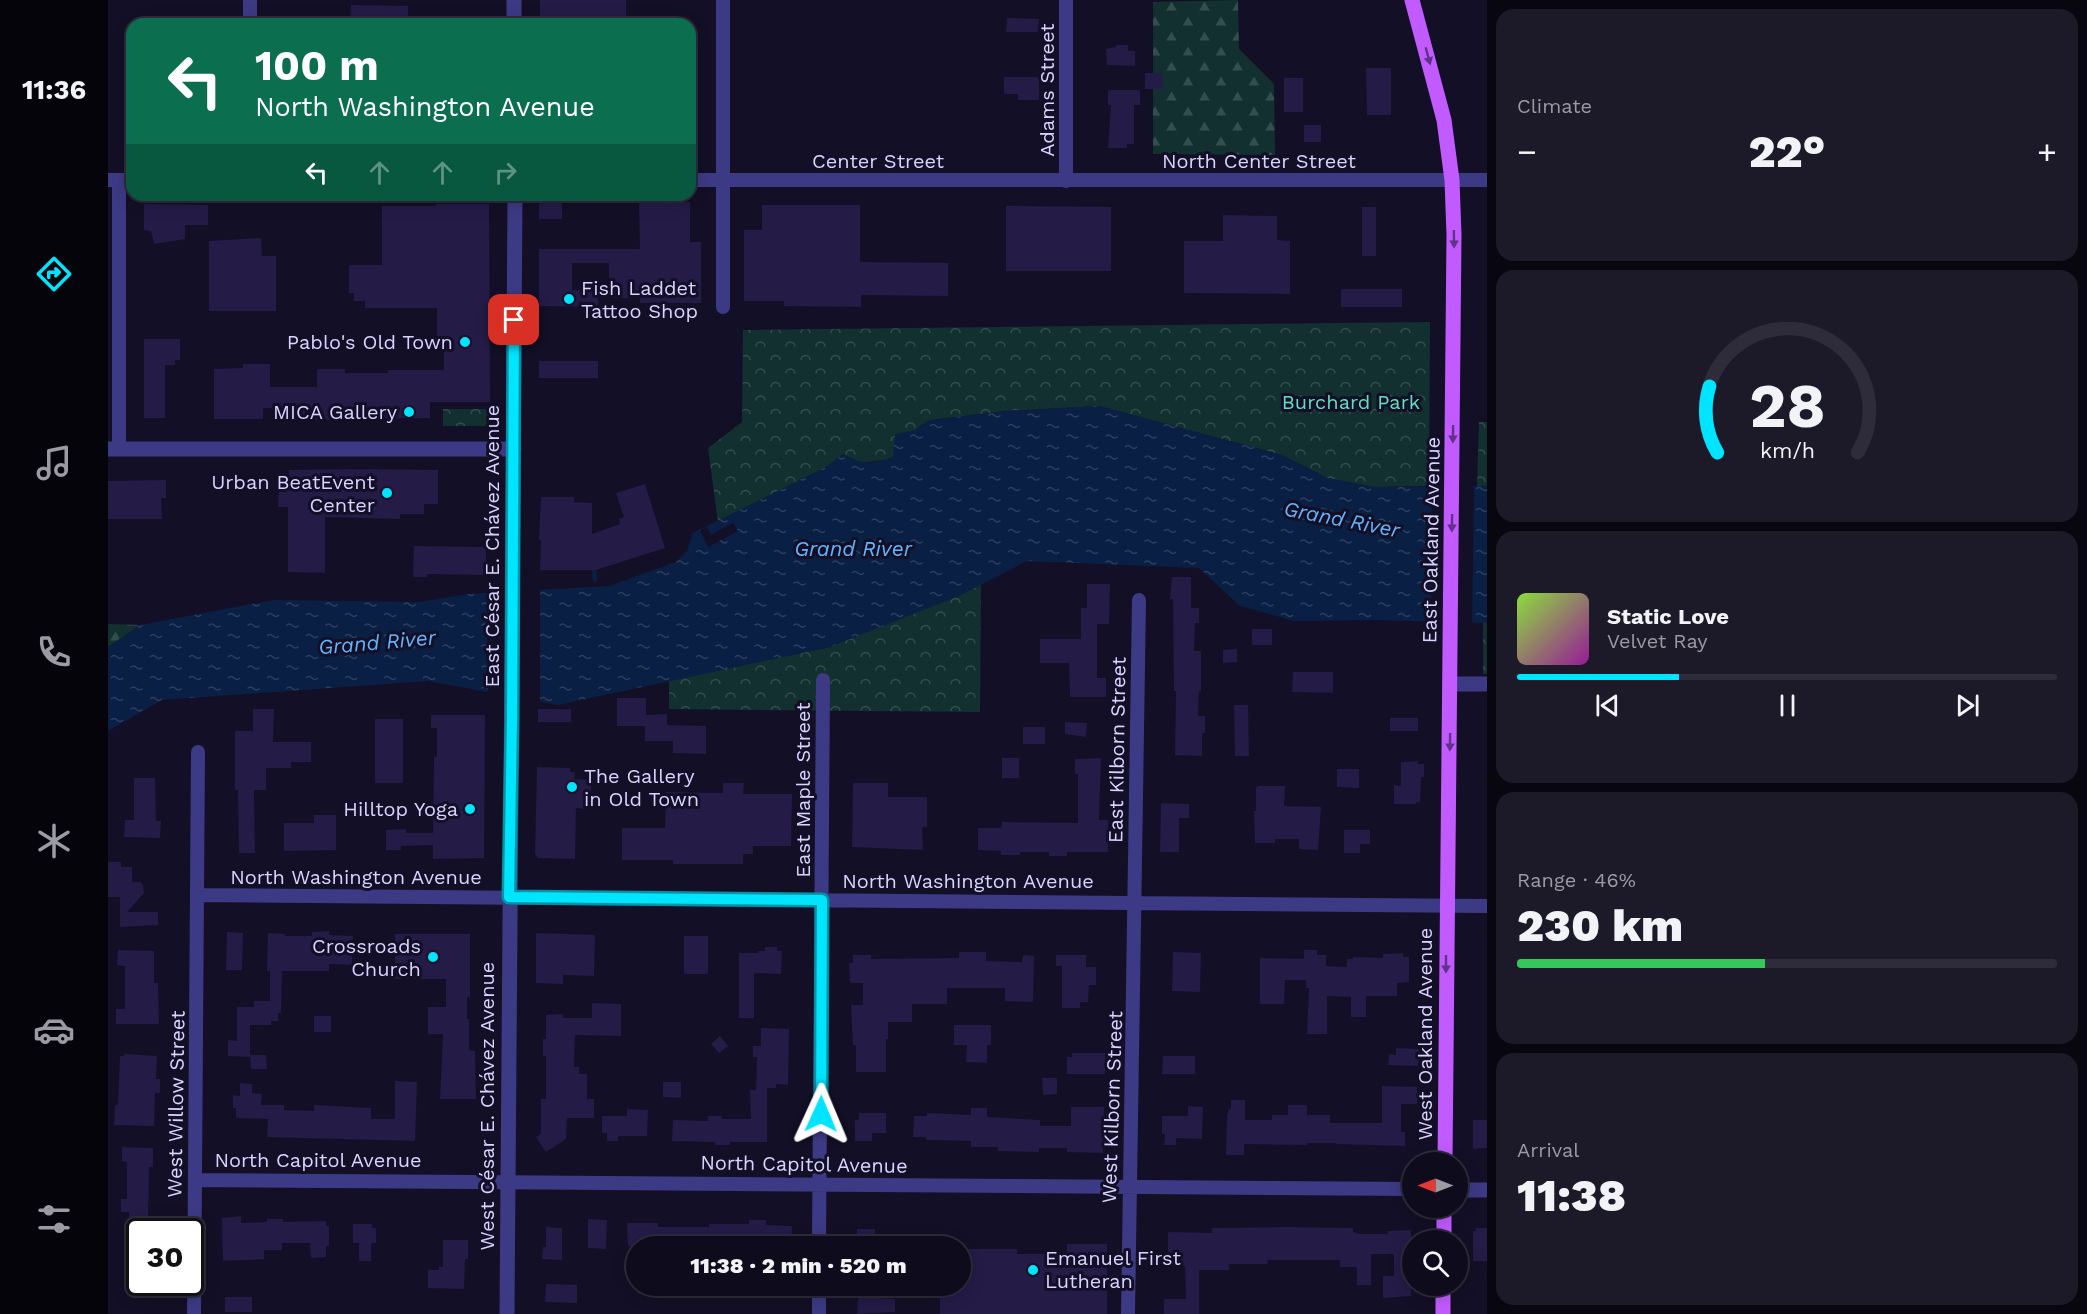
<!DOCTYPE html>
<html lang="en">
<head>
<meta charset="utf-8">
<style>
	:root { --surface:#0e0b1c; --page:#1c1929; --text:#f1f3f6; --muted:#9b9ba3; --line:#2e2b3b; --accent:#00e5ff }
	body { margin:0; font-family:"Work Sans",sans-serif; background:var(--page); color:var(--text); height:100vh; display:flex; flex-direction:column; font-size:22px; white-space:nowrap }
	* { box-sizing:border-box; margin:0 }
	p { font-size:20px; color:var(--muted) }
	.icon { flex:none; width:33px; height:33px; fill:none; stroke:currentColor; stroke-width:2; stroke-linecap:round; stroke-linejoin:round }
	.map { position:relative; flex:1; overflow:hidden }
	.side { display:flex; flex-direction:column; gap:9px; padding:9px; background:#08060f; width:600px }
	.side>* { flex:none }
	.guide { position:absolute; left:18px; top:18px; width:570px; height:183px; border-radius:18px; box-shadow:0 3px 15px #0003,0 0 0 2px var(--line); background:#0b6e4f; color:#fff; overflow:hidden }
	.needle { width:39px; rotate:270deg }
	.tools { position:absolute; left:1294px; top:1152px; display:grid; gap:12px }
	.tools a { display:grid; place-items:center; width:66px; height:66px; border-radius:50%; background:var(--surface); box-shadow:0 3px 15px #0003,0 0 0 2px var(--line); font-size:30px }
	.speed { position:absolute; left:18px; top:1218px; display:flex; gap:12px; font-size:30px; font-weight:700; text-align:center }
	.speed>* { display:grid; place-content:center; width:78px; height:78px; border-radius:50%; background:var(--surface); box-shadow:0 3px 15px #0003,0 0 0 2px var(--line); line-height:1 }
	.speed .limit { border:3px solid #111; border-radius:9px; background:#fff; color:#111 }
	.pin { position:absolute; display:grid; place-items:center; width:51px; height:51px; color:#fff; margin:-26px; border-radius:12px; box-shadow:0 3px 9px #0006 }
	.me { position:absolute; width:66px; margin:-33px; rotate:1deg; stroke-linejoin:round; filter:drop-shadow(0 0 4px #0008) }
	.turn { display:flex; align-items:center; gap:21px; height:126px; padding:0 30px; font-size:27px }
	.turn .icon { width:78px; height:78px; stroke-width:2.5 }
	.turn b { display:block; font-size:42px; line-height:51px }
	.lanes { display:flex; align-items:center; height:57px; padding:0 30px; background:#0003; justify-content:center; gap:30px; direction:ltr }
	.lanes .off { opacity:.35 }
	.big { font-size:45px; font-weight:800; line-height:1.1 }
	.side .card { flex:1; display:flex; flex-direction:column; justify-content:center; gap:9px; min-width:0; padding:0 21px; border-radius:18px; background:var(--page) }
	.side .dial { align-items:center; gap:0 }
	.dial svg { height:156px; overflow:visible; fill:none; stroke:var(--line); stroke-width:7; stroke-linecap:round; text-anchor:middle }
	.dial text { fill:var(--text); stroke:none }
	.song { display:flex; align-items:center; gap:18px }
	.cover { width:72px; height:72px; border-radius:9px; background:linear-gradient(135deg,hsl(90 70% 55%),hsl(300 70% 35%)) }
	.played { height:6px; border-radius:3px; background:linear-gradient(90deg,var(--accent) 30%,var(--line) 30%) }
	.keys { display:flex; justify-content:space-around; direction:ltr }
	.heat { display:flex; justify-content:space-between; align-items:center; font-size:33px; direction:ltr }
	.charge { height:9px; border-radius:4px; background:linear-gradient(90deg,#34c759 46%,var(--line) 0) }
	.trip { position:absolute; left:518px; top:1236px; width:345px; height:60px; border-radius:30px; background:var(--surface); box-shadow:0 3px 15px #0003,0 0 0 2px var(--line); font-weight:800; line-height:60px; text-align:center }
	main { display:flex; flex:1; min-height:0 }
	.tabs { display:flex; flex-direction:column; width:108px; justify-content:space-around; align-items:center; background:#06040b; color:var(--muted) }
	.tabs .icon { width:42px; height:42px }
	.tabs .active { color:var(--accent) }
	.tabs b { font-size:27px; color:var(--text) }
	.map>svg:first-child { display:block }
</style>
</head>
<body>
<main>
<nav class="tabs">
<b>11:36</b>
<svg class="icon active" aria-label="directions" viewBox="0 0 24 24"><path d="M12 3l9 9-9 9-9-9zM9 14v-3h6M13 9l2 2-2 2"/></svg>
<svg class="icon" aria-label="music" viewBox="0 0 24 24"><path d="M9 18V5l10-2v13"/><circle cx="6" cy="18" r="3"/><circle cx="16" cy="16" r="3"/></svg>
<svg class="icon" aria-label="phone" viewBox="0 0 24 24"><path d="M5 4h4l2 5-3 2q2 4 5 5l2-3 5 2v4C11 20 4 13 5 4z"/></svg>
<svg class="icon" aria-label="climate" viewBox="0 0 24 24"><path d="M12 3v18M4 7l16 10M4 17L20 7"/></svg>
<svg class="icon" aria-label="car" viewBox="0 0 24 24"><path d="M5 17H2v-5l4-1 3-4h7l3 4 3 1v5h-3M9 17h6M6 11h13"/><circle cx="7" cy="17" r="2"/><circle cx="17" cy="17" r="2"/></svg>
<svg class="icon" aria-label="filters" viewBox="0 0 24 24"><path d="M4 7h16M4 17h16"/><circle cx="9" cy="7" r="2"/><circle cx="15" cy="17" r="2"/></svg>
</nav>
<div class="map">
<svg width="1379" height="1314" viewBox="0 0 1379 1314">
	<defs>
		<pattern id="forest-firs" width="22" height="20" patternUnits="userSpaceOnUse" patternTransform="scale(1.5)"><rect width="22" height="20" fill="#12302f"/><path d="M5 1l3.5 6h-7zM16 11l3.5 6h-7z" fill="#344d4e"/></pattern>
		<pattern id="park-crowns" width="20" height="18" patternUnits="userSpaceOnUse" patternTransform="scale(1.5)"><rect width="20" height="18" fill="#12302f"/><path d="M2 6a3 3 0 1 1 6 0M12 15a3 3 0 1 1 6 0" fill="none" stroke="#344d4e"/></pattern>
		<pattern id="water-ripples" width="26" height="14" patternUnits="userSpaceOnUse" patternTransform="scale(1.5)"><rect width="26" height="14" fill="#0a1f44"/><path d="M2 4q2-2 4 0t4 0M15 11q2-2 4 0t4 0" fill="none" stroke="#2d3f60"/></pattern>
	</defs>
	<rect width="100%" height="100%" fill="#130f26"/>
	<!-- forest -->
	<path fill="url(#forest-firs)" d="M1130 0 1131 49 1166 84 1167 155 1045 154V2Z
		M0 624 32 625 0 647Z"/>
	<!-- park -->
	<path fill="url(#park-crowns)" d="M1322 322 1321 486 1266 487 1219 478 1174 455 991 406 898 411 822 420 812 426 785 457 776 460 753 463 735 454 718 467 610 522 600 448 634 422 635 330Z
		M335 409H386L385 416 377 426H335Z
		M1371 422H1379V486H1369Z
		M873 584 872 712 561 709V681L722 647Z
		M1375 623H1379V674H1375Z"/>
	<!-- water -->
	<path fill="url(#water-ripples)" d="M991 406 1174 455 1219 478 1266 487 1379 486V623L1267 620 1187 621 1132 606 1091 568 919 561 851 596 722 647 450 705 320 681 54 700 0 731V647L32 625 166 600 311 602 360 594 501 586 568 562 579 551 585 533 718 467 735 454C754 464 763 465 785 457L787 434 807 430 822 420 898 411Z"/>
	<!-- pier -->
	<path fill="#130f26" d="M1324 483H1366L1364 625 1323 624Z
		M625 523 630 531 600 547 592 530 599 527 603 535Z
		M432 587V704L380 695 379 590Z"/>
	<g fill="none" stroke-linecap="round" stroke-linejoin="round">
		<!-- stream -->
		<path stroke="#0a1f44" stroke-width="4.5" d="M486 570 487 580"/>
	</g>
	<!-- building -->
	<path fill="#241b47" d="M432 0H518V24H432Z
		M243 5 300 6V24H242Z
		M899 18 931 19 930 32H898Z
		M1008 45H1020V51H1027V66L999 65 998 49 1008 47Z
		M1258 68H1283V115H1259Z
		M1037 73H1055V89H1037Z
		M896 77H931V100H910V94H896Z
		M1176 78H1195V112H1176Z
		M1000 90H1032V105H1026V144H1019V148H1000L1003 105H1000Z
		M1196 125H1213V142H1196Z
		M582 202V242H593V303H532V298H501V263H464V290L490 291V307L431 306V249H532L531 203Z
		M431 203H454V219H431Z
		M36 204 100 205V225H77V239L46 244 43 231 36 230Z
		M328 204H381L382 402H322V418L237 419V420L183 419V408H155V419H106V369L135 368V364H162V387H209V369H237V373H280V370H336V347H332V336H329V308H257V301H246V293H241V265H274V206H328Z
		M654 205H752V262L840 263V296L753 295V307L676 306V301H636V230H654Z
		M898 206 1003 207V271H898Z
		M1254 207H1268V256H1254Z
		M1115 215 1169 216V240L1182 241V294L1076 293V241H1115Z
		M153 238 154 256H168V311H101V241Z
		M1233 289H1294V307H1233Z
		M36 339H72V360H67V365H57V418H36Z
		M431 361H490V378H431Z
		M251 469 330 470V504H316V514H292V519L217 517V573L180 572V507H170L171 486 181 487V470Z
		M58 480V498H53L54 519H0V481Z
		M537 484 557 548 488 570H432L433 540H431L433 497H466V502L484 503V534L512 524 511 519 516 517 508 493Z
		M306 546 378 547V575L319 574V577H305Z
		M1064 577H1083V608H1091V623H1087L1086 651H1093V691H1091L1090 716H1097V733H1094V756L1067 755 1068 691H1066L1065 599H1062Z
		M979 584H1002L1001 624H989V678H998V697H962L961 663H932V639H973V608H979Z
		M1144 629H1164V645H1144Z
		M1129 649V662L1115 663V650Z
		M1185 672H1225V693L1184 692Z
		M509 698H538V715L559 714V725L598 726V754L565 753V741H537V726H509Z
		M1126 705H1140L1141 756H1127Z
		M145 709H166L165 742H203V762H183V768H158V790H146L147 853H131L130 790H127V731H145Z
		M430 709H463V722H430Z
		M323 715H377L376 858 325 859V845L293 846V850H278V830L298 829V833H325L326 757H329V728H323Z
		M1282 718H1310V731H1282Z
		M267 719H295V783H267Z
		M957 722 979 723 978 737 957 734Z
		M915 727H937V744H915Z
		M894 758H911V778H894Z
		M993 758 991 820H1000V852H959V856H941V852H912V855H893V851L870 850V828H893L894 822 970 823V774H967V759Z
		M1310 761V764H1316V777H1313L1312 802H1308V804H1286V785L1293 786V762Z
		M429 767 462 768V772H467L466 779 483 780V795H477L476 809 468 808 467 859 430 858 427 854Z
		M1229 769H1251V788L1229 787Z
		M26 778H47L48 821H53L52 838 16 837 17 820H26Z
		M615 783H636L635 794H684L683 846H645V854H635V864H565V860H514V828H557L558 792 615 793Z
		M745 783H780V797H819V827H814L815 850 744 847Z
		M1150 786H1177L1176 806 1213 807 1210 850 1191 849V839H1167V843H1147L1146 811H1148V788Z
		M1053 803 1081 804V818H1071V852H1052Z
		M206 815H228V850L176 851V823H206Z
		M1236 830H1262V844H1252V853H1236Z
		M0 862H13V867H24V882H32L35 885 36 893 19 912H50V925L12 927V897H0Z
		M221 931V935L245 936 244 965 221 964V971H174L173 1013H170V1021H163V1025H142V1057L120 1056V1040L129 1041V1007H146V1001H162V971H159L160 933 177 934V936H204V932Z
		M119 932 135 933 134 970H118Z
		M428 933 487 935 486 976 455 975V984L428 983Z
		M287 934H362V997H359V1019H361V1050L367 1051 368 1099H332L335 1034H320V1007H338V979H287Z
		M576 936H600V974H576Z
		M657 947H669V951H674L673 974 646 973V1018H631V953H650V951H657Z
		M10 950 46 951V983H50L51 1024H8V1009H17V966L9 965Z
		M1196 950H1209V955H1218V966L1239 967V959H1245V957L1275 958V954L1295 953V957H1301V982L1289 983V996H1258V1017H1243V997L1219 996V1034H1199L1201 988H1198V980H1177L1176 1004H1152V958L1196 959Z
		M851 952H878V961L914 962 915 955 926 956 925 1002 897 1001V988H839V1004H804V1022H780V1039H778V1072H748V1045H745L743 1005H755V983H742L741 963H745V955H763V959L851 958Z
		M1065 952 1093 953 1092 992 1064 991Z
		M948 955H978V967H988V985H981L980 1002H972V1008H954V966H948Z
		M484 1003 513 1004V1036L467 1035 466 1067H471V1074H479V1099H486V1118H459L458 1139 438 1152 428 1137 433 1134V1099H438V1056H435V1039H438V1015L455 1014V1018H484Z
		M206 1016H223V1032H206Z
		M846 1025H883V1045H879V1063L858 1062 859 1045H846Z
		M653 1028 681 1029 680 1085 668 1084V1088H659V1142H622V1145H607V1142L564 1141 565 1120 600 1121V1116H614V1119H643L642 1090H648L649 1057H645V1046H653Z
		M612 1036 620 1046 611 1053 603 1044Z
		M1288 1048 1311 1049 1310 1066 1280 1065 1281 1054 1288 1055Z
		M964 1053H997V1074H959V1057H964Z
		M16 1054 49 1056 48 1079H52V1093H47L46 1126 6 1125 7 1105H10L12 1056H16Z
		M142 1055H158L159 1069H143Z
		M1055 1056H1087V1074H1054Z
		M934 1078H949V1094L935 1095Z
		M287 1081 309 1082 307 1141 159 1137 160 1119 128 1118V1108H125V1095L132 1096V1083L144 1084V1093L154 1094 153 1105H176V1110L206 1111V1105L263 1108V1119H287Z
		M555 1082H573V1098L555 1097Z
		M1274 1086 1309 1087V1104H1293V1132H1297V1146L1228 1144V1143H1199V1145L1136 1144V1155H1118L1119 1115 1121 1109H1123V1100H1137V1120H1164V1115H1180V1105H1199V1115H1222V1123H1274Z
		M1080 1106 1095 1107 1094 1139 1068 1138V1145H1056L1057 1134H1054V1116H1080Z
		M963 1107H996L995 1153 959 1152V1148H931V1152L890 1151V1147H863V1141L818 1140V1137H805L806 1116H819V1113L863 1115V1108H879V1117L932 1120V1126H963Z
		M519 1109 540 1110 539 1136H510V1141H499V1133H494V1116H519Z
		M751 1113H778V1133H764V1141H747V1120H751Z
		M1365 1120H1379V1148L1365 1149Z
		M14 1147 45 1148V1167H41L40 1223H21V1212H13V1199H19V1162L14 1161Z
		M133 1216V1223L159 1222V1219H175V1222L218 1221V1226H221V1246H218V1257L203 1258 202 1243H174V1250H156V1259L115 1261 114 1218Z
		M480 1219 499 1220 498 1249 480 1248Z
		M641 1220H658V1225L684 1226 683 1246H520L519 1223H550V1227H601V1224H641Z
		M245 1224H264V1228H268V1243H263V1261H251V1243H245Z
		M438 1227 454 1228V1260L434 1259 435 1247H438Z
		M1180 1227 1245 1228V1232L1253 1234H1280V1231L1303 1230V1254H1298V1276H1303V1296L1275 1298V1276H1286V1254H1263V1285H1249V1267H1232V1260H1159L1160 1264H1121V1270H1091V1314H1056V1299H1078L1077 1266H1060V1232L1104 1233V1228Z
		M1368 1228H1379V1261H1365V1231H1368Z
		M749 1229H767V1246H749Z
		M17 1235H32V1251H17Z
		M335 1240H360V1259H357L356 1289 320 1288V1270H331V1267H335Z
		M959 1244H999V1314H832V1286H852V1249H909V1254H959Z
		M438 1284 469 1285V1303L437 1302Z
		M117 1297H144V1312H117Z
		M750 1297 787 1299V1312L749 1314Z"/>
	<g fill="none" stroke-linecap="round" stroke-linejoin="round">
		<!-- minor -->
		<path stroke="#3d3a85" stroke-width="14" d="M142 24V0
			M0 180H24
			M582 180H1379
			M958 181V0
			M615 307V0
			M11 449V180
			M89 895 1379 906
			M87 1180 1305 1189
			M711 1246 715 680
			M86 1314 90 752
			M711 1314V1286
			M1020 1314 1031 600"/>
		<!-- tertiary -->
		<path stroke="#3d3a85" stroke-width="15" d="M406 0V24
			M0 449H406
			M1342 684H1379
			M1350 1190H1379
			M399 1314C401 941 406 568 407 195"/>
		<!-- primary -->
		<path stroke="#c25bff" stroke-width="15" d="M1304 0 1336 120 1344 180 1346 235 1337 1162
			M1336 1240V1208
			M1335 1314V1286"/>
	</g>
	<!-- one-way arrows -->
	<defs><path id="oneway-solid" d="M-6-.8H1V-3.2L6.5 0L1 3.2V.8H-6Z" transform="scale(1.5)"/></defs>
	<g fill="#623188">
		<use href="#oneway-solid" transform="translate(1320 56) rotate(75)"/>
		<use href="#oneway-solid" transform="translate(1346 239) rotate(89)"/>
		<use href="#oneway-solid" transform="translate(1345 434) rotate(91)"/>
		<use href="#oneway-solid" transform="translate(1344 523) rotate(91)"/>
		<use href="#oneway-solid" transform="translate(1342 742) rotate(91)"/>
		<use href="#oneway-solid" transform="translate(1338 964) rotate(90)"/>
	</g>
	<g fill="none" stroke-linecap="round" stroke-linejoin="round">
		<defs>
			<path id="route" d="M406 320 404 720 401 897 714 900 713 1114"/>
		</defs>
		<!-- route casing -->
		<use href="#route" stroke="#0095a6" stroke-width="15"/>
		<!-- route -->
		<use href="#route" stroke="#00e5ff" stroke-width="10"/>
	</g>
	<!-- markers -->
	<g fill="#00e5ff" stroke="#130f26" stroke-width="2">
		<circle cx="461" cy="299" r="6"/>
		<circle cx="357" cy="342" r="6"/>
		<circle cx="301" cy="412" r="6"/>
		<circle cx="279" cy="493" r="6"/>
		<circle cx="464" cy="787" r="6"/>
		<circle cx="362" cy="809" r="6"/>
		<circle cx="325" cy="957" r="6"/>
		<circle cx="925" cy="1270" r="6"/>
	</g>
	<g text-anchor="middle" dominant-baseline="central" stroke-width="6" stroke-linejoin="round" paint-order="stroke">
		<!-- street labels -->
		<g font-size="20" fill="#d9d4ff" stroke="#130f26">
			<text transform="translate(939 90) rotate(-90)">Adams Street</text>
			<text x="770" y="161">Center Street</text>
			<text x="1151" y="161">North Center Street</text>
			<text transform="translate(1323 540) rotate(-89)">East Oakland Avenue</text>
			<text transform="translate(384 546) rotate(-90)">East César E. Chávez Avenue</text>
			<text transform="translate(1009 750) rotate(-89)">East Kilborn Street</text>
			<text transform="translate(695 790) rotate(-90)">East Maple Street</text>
			<text x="248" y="877">North Washington Avenue</text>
			<text x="860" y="881">North Washington Avenue</text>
			<text transform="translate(1317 1034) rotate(-90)">West Oakland Avenue</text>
			<text transform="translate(68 1104) rotate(-89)">West Willow Street</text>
			<text transform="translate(379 1106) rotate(-90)">West César E. Chávez Avenue</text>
			<text transform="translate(1004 1107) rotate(-88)">West Kilborn Street</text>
			<text x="210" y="1160">North Capitol Avenue</text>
			<text transform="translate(696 1164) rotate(1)">North Capitol Avenue</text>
		</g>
		<!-- poi labels -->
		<g font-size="20" fill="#d9d4ff" stroke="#130f26" text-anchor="end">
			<text x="473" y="288" text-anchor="start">Fish Laddet<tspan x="473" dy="23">Tattoo Shop</tspan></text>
			<text x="345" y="342">Pablo's Old Town</text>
			<text x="289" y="412">MICA Gallery</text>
			<text x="267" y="482">Urban BeatEvent<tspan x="267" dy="23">Center</tspan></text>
			<text x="476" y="776" text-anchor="start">The Gallery<tspan x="476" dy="23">in Old Town</tspan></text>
			<text x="350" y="809">Hilltop Yoga</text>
			<text x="313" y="946">Crossroads<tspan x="313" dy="23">Church</tspan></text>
			<text x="937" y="1258" text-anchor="start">Emanuel First<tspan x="937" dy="23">Lutheran</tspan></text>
		</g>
		<!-- park labels -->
		<g font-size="20" fill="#5fe0c0" stroke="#130f26">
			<text x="1243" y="402">Burchard Park</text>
		</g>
		<!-- water labels -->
		<g font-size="21" font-style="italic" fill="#62b6ff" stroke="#130f26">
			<text transform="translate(1234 519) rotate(11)">Grand River</text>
			<text x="745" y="548">Grand River</text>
			<text transform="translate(269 642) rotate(-5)">Grand River</text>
		</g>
	</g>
</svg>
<div class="tools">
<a><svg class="needle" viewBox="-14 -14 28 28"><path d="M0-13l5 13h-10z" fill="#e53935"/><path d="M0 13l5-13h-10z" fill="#9b9ba3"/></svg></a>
<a><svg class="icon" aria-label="search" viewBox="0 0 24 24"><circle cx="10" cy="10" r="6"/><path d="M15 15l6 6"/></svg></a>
</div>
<div class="speed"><div class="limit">30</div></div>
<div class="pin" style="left:406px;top:320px;background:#d93025"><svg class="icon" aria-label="arrive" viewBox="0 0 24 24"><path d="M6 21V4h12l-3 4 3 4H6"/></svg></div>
<svg class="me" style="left:713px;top:1114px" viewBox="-20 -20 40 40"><path d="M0-17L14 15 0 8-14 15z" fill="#00e5ff" stroke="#fff" stroke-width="4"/></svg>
<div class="trip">11:38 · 2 min · 520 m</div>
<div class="guide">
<div class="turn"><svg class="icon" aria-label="left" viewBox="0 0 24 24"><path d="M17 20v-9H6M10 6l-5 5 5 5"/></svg><div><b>100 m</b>North Washington Avenue</div></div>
<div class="lanes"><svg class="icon" aria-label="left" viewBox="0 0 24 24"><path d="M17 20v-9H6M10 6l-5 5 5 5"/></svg><svg class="icon off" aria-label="ahead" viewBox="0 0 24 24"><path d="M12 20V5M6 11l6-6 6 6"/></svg><svg class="icon off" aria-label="ahead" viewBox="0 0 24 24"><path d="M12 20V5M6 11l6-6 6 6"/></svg><svg class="icon off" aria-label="right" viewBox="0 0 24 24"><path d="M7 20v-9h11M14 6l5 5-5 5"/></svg></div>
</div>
</div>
<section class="side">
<div class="card"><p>Climate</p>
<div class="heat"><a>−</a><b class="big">22°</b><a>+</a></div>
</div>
<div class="card dial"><svg viewBox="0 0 100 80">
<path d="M14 69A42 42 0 1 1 86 69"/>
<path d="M14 69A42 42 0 0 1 10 35" stroke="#00e5ff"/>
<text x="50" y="56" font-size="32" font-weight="700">28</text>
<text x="50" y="72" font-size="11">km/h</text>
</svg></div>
<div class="card">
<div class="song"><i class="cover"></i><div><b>Static Love</b><p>Velvet Ray</p></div></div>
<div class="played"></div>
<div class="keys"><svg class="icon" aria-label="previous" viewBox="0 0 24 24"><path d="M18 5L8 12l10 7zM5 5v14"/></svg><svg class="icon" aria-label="pause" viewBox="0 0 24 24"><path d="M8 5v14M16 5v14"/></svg><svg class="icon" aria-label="next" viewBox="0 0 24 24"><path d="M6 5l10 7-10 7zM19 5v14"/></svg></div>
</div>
<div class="card"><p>Range · 46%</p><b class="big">230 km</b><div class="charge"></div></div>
<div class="card"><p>Arrival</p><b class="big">11:38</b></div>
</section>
</main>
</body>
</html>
